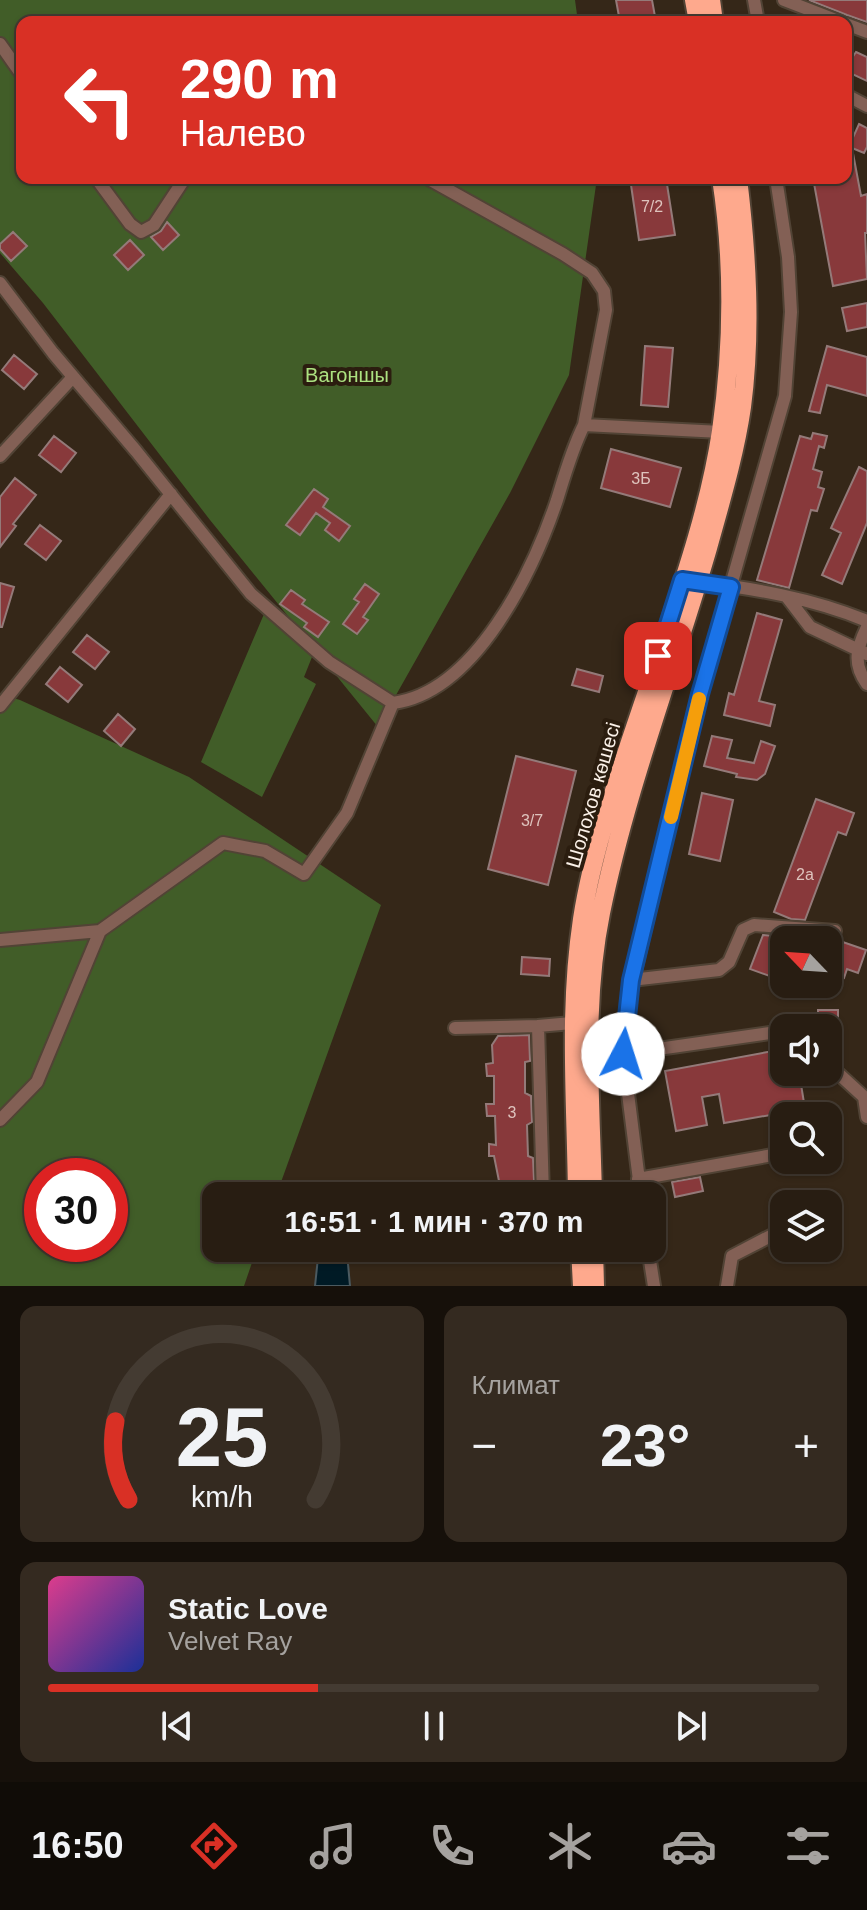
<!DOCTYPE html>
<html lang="ru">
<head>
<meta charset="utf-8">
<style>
	:root { --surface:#281d12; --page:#342a20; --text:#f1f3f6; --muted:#a5a29f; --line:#443b32; --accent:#d93025 }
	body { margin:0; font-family:Helvetica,sans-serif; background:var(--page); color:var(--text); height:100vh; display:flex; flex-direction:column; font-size:30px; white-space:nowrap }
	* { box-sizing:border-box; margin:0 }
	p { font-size:26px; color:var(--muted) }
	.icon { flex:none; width:44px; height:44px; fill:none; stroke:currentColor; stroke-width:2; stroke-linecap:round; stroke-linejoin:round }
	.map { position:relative; height:1286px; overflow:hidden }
	.drawer { display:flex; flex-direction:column; gap:20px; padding:20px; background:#16100a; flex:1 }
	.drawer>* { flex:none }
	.guide { position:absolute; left:16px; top:16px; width:836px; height:168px; border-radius:16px; box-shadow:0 2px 6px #0004,0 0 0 2px var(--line); background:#d93025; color:#fff; overflow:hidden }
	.needle { width:52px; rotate:295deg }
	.controls { position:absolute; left:770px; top:926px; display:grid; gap:16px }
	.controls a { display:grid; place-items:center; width:72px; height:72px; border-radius:16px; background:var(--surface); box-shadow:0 2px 6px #0004,0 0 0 2px var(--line); font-size:40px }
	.speed { position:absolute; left:24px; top:1158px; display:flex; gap:16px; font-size:40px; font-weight:700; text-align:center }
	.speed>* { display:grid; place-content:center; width:104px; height:104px; border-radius:50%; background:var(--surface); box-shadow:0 2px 6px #0004,0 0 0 2px var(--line); line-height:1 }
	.speed .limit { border:12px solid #d22; background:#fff; color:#111 }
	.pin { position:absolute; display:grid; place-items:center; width:68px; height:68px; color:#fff; margin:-34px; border-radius:16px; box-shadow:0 4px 12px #0006 }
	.me { position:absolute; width:88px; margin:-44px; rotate:5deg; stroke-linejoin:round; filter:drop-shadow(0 0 6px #0008) }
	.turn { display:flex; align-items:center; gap:28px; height:168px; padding:0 32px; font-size:36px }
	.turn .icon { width:104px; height:104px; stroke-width:2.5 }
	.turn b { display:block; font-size:56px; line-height:68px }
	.big { font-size:60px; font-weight:700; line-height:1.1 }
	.drawer .tile { flex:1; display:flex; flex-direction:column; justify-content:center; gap:12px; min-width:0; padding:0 28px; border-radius:16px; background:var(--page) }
	.drawer .dial { align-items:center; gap:0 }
	.dial svg { height:208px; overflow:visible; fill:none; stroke:var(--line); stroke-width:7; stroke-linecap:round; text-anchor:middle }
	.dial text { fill:var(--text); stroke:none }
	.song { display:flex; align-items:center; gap:24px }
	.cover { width:96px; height:96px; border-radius:12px; background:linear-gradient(135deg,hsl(330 70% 55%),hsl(230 70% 35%)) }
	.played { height:8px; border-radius:4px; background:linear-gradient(90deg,var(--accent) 35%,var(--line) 35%) }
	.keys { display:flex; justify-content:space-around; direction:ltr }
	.heat { display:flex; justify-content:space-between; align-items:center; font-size:44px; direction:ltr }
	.drawer .tiles { flex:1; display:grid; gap:20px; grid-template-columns:1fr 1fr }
	.tile:last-child { grid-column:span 2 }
	.trip { position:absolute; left:202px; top:1182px; width:464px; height:80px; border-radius:16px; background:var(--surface); box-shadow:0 2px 6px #0004,0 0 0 2px var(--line); font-weight:700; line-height:80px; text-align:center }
	.menu { display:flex; height:128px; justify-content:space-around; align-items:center; background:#100c07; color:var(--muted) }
	.menu .icon { width:56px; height:56px }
	.menu .on { color:var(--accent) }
	.menu b { font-size:36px; color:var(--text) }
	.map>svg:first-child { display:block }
</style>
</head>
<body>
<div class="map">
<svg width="867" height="1286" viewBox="0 0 867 1286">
	<rect width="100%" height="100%" fill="#352718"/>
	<!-- green -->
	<path fill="#415d28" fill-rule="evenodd" d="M0 0H575L578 22H22V178H597L569 375 510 493 378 727 210 520 43 303 0 253Z
		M264 614 312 657 304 677 316 684 262 797 201 762Z
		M0 694 20 700 189 777 381 905 276 1196H216V1248H257L244 1286H0ZM42 1176H110V1244H42Z"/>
	<!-- water -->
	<path fill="#001a25" stroke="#4b5a60" stroke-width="2" d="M319 1248H343L347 1253 350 1286H315Z"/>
	<!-- building -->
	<path fill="#88393b" stroke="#947a79" stroke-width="2" d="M616 0H652L656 22H620Z
		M809 0H867V22L847 15Z
		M856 52 867 57V81L846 71V55L852 58Z
		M859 124 867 128V147L864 153 852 148 861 196 867 194V233H865L867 279 833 286 813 178H846V140L850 139 851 142Z
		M630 178H666L675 235 639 240Z
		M167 222 179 235 163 250 151 237 161 231Z
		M13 232 27 246 11 261 0 249V244Z
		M130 240 144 255 128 270 114 255Z
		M867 303V327L847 331 842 308Z
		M645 346 673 348 668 407 641 405Z
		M827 346 867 357V396L827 385 820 413 809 411Z
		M14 355 37 374 24 389 2 370Z
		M813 433 827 436 824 448 819 446 813 469 822 472 818 487 824 489 817 511 811 510 789 588 757 580 800 436 811 439Z
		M54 436 76 453 61 472 39 455Z
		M611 449 681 468 670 507 601 488Z
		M859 467 867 471V523L842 584 822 575 841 533 831 528Z
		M15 478 36 495 13 524 16 526 0 547V497Z
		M314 489 328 499 323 507 350 526 339 541 325 530 330 523 316 513 300 535 286 525Z
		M40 525 61 541 46 560 25 544Z
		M0 583 14 587 2 627H0Z
		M365 584 379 594 363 617 368 620 357 634 343 624 359 602 354 599Z
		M291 590 305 600 302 604 329 622 318 637 304 627 307 623 280 604Z
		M757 613 782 620 759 701 775 705 770 726 724 715 729 693 734 695Z
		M87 635 109 652 95 669 73 652Z
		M60 667 82 685 68 702 46 684Z
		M577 669 603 676 599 692 572 685Z
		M118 714 135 729 121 746 104 731Z
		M712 736 732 740 727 758 754 763 761 741 775 746 765 774 757 780 736 777 737 774 704 766Z
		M516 756 576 771 548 885 488 869Z
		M702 793 733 800 720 861 689 854Z
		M816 799 854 813 846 835 838 832 805 920 791 919 774 912Z
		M763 935 784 937V981L750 969Z
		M828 940H837L866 950 858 973 847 969 844 978 831 973 835 963 828 961Z
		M522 957 550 959 549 976 521 974Z
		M818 1010H838V1042H828V1028H818Z
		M529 1035 530 1061 525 1062V1093L531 1096 532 1122 527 1125 528 1156 533 1158 534 1181 526 1186H500L494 1156H489V1144L496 1145 495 1116H487L486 1104H494V1076H487L486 1064 493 1063 492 1045 498 1036Z
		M784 1049V1072H799L805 1109 724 1123 719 1094 702 1097 707 1125 676 1131 665 1071Z
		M700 1177 703 1191 675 1197 672 1182Z"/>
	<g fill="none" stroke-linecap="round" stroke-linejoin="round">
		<defs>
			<path id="minor" d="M754 0 758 22
				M784 0 841 22
				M846 24 867 32
				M0 44 22 75
				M846 95 867 106
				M96 178 130 224 141 232 154 225 185 178
				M427 178 563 254 592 273 604 291 606 310 584 425
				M0 283 53 353 136 451 251 594 329 662 393 703C476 692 533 571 557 500 565 474 572 449 584 425L721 432
				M0 456 73 377
				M693 581C751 588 812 598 867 621
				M787 597 810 627 867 654
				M867 627C857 648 852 663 867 684
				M0 706 171 494
				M0 940 100 931
				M631 980 719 970 729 962 743 930 754 925 835 931
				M572 1023 538 1026 543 1195 576 1196
				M455 1028 538 1026
				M623 1054 784 1031
				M828 1064 864 1097 867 1117
				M0 1120 37 1082 100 931 223 843 265 851 304 874 347 813 393 703
				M638 1179 784 1153
				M490 1195H543
				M641 1196 623 1054 627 1005 700 694 785 396 791 312 788 257 776 178
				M648 1248 654 1286
				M727 1286 732 1256 784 1229"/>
			<path id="highway" d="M694 0 698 22
				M711 0 714 22
				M577 1196C576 1101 568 1013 582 919 594 842 624 760 649 686 676 603 708 517 721 431 733 346 734 262 721 178
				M593 1196C591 1102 582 1006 601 913 626 789 673 669 708 548 721 501 735 455 742 407 752 331 747 253 738 178
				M580 1248 582 1286
				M594 1248 595 1286"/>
		</defs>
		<!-- minor casing -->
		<use href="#minor" stroke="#514335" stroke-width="16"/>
		<!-- highway casing -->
		<use href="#highway" stroke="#514335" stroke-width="22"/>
		<!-- minor -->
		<use href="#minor" stroke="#836055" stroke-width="12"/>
		<!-- highway -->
		<use href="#highway" stroke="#fea98d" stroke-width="18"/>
	</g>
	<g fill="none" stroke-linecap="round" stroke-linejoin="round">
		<defs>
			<path id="route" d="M623 1054 631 980 700 694 731 587 682 580 658 656"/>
		</defs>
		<!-- route casing -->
		<use href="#route" stroke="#114b97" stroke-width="20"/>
		<!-- route -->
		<use href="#route" stroke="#1a73e8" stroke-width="14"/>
		<!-- slow -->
		<path stroke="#f59e0b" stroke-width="14" d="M671 817 699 699"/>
	</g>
	<g text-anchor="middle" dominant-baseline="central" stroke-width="8" stroke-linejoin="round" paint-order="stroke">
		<!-- number labels -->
		<g font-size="16" fill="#dec3bd">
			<text x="652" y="206">7/2</text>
			<text x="641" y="478">3Б</text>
			<text x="532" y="820">3/7</text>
			<text x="805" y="874">2а</text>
			<text x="512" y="1112">3</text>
		</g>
		<!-- park labels -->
		<g font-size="20" fill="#ace180" stroke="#2b1d0f">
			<text x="347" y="375">Вагоншы</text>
		</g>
		<!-- street labels -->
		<g font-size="20" fill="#fbf1e8" stroke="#2b1d0f">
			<text transform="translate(593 795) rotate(-74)">Шолохов көшесі</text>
		</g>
	</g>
</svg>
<div class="controls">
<a><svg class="needle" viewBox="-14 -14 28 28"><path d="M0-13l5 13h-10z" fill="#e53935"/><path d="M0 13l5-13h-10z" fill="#a5a29f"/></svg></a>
<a><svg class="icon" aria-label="sound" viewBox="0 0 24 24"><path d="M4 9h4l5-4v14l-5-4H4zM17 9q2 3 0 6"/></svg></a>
<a><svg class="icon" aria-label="search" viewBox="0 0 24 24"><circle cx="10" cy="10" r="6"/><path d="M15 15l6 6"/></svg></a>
<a><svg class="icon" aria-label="layers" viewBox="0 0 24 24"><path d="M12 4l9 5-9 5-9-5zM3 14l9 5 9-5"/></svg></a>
</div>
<div class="speed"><div class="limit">30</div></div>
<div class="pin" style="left:658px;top:656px;background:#d93025"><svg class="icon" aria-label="arrive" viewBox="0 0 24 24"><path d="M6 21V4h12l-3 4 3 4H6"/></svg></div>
<svg class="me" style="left:623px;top:1054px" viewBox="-20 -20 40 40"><circle r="19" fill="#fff"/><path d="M0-13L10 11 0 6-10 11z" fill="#1a73e8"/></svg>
<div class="trip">16:51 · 1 мин · 370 m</div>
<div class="guide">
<div class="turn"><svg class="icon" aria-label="left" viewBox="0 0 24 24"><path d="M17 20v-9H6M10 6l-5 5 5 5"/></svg><div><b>290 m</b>Налево</div></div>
</div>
</div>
<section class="drawer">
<div class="tiles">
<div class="tile dial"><svg viewBox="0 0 100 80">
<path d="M14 69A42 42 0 1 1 86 69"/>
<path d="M14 69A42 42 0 0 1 9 39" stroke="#d93025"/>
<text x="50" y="56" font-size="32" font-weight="700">25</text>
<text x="50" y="72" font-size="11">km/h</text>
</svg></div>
<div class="tile"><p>Климат</p>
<div class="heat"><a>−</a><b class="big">23°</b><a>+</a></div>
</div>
<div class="tile">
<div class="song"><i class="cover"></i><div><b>Static Love</b><p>Velvet Ray</p></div></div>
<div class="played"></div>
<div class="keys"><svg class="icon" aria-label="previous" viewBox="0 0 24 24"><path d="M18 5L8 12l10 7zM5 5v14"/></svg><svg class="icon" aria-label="pause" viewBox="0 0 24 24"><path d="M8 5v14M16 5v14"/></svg><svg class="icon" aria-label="next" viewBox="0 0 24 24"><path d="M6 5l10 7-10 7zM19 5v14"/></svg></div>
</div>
</div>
</section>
<nav class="menu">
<b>16:50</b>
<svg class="icon on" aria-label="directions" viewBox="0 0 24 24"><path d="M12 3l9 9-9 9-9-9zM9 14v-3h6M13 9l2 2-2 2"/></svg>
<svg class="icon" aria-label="music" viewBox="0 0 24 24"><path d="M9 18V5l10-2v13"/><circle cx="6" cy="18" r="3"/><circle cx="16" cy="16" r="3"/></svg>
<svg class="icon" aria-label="phone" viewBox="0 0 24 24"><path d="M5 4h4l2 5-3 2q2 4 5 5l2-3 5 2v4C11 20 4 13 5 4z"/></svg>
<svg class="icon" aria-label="climate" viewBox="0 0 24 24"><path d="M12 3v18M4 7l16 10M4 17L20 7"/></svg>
<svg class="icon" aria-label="car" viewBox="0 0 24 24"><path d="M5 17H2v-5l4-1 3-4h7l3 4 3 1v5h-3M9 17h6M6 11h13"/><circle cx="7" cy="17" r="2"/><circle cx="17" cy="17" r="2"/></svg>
<svg class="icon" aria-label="filters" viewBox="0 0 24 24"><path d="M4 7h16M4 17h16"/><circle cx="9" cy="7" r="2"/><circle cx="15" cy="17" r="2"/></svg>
</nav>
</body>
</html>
